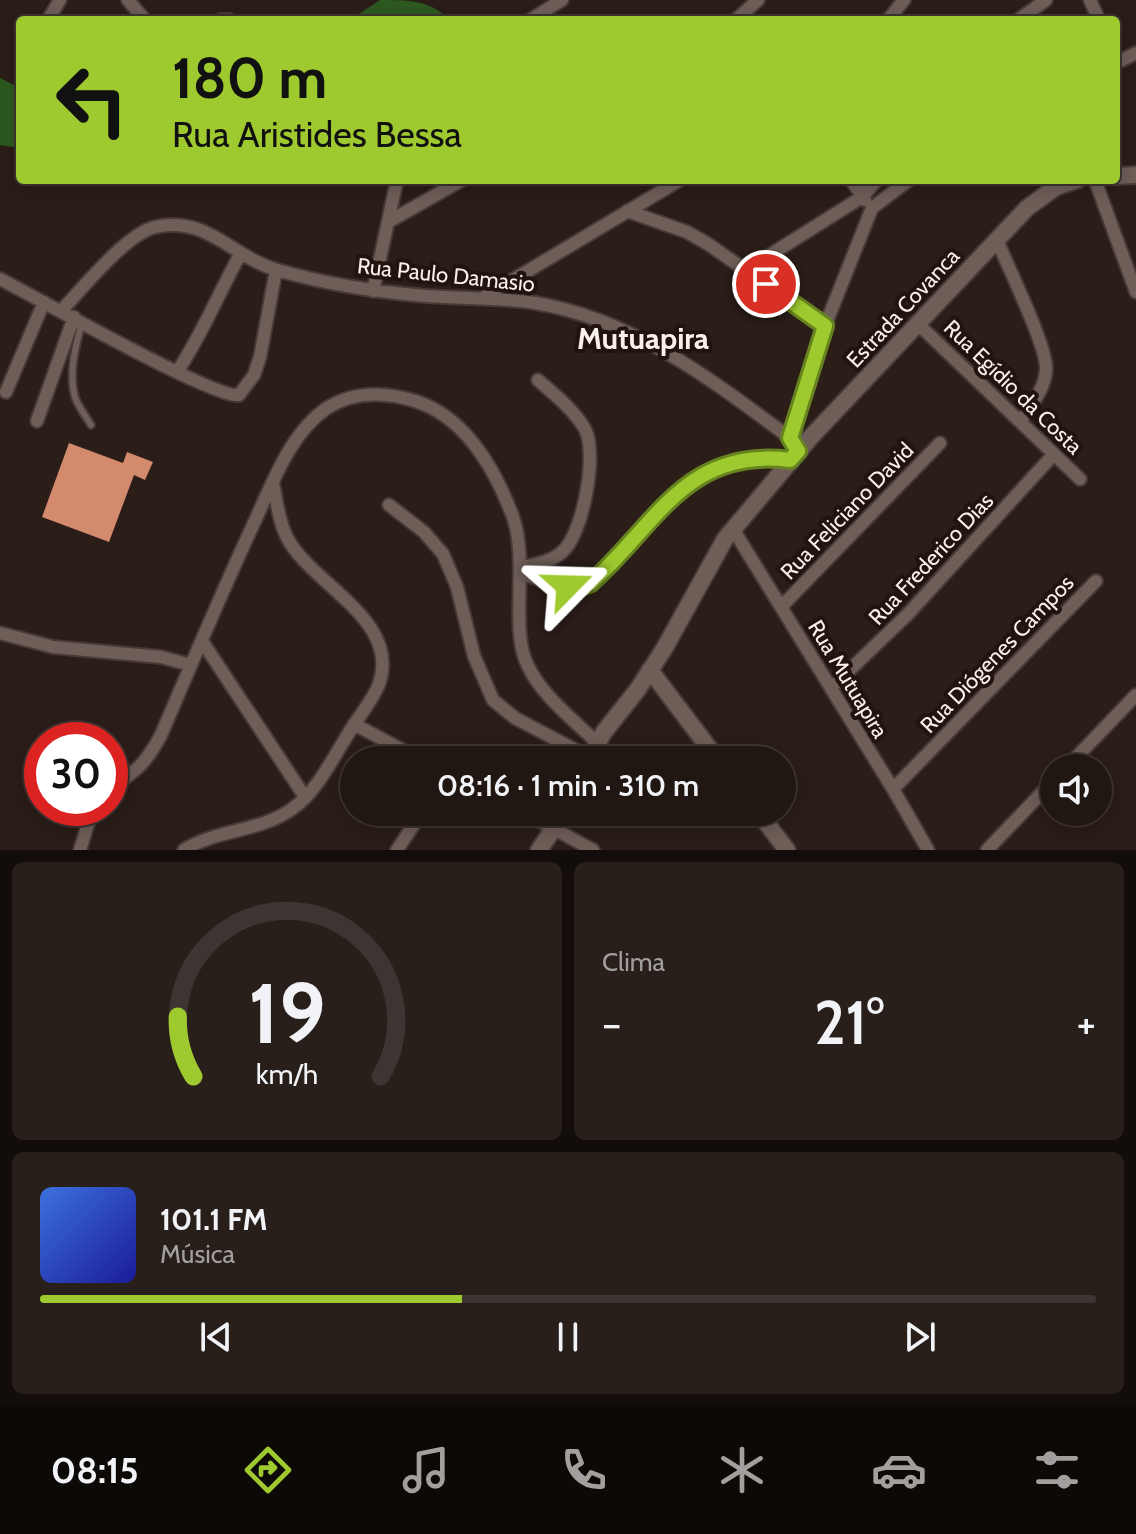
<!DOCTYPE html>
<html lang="pt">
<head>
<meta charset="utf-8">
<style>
	:root { --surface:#201612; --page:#281f1b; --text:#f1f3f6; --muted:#a29f9f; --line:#3d3532; --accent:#9eca2f }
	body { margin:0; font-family:Cabin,sans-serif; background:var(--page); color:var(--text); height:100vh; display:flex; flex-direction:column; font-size:30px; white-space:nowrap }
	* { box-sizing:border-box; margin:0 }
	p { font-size:26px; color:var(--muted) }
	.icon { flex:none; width:44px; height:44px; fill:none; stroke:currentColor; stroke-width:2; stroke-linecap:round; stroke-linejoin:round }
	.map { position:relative; height:850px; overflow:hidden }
	.drawer { display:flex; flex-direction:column; gap:12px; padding:12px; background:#120c0a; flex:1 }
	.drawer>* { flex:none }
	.banner { position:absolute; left:16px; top:16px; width:1104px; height:168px; border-radius:8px; box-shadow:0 4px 20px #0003,0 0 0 2px var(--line); background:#9eca2f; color:#111; overflow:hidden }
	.buttons { position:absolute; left:1040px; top:754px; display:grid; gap:16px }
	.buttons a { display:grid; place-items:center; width:72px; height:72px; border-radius:50%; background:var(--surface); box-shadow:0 4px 20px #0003,0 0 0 2px var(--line); font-size:40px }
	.speed { position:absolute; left:24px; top:722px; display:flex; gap:16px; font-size:40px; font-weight:700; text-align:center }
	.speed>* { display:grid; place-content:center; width:104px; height:104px; border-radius:50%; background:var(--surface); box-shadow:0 4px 20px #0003,0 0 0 2px var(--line); line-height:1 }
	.speed .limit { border:12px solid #d22; background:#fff; color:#111 }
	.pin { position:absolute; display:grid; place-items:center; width:68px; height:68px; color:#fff; margin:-34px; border:4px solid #fff; border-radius:50%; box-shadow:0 2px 8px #0007 }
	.me { position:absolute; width:88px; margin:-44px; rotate:68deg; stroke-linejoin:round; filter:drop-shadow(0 0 6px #0008) }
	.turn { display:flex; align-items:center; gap:28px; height:168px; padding:0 24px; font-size:36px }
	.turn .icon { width:104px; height:104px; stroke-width:2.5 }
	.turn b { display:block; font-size:56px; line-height:68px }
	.big { font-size:60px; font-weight:600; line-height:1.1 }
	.drawer .tile { flex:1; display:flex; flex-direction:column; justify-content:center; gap:12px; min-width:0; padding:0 28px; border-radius:12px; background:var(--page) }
	.drawer .dial { align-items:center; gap:0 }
	.dial svg { height:208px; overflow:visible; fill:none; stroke:var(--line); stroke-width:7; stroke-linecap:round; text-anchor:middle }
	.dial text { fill:var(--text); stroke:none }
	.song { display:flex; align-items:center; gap:24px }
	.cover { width:96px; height:96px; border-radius:12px; background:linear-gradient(135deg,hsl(220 70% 55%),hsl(240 70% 35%)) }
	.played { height:8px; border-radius:4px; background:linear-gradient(90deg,var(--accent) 40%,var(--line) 40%) }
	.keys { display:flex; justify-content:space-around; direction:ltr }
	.heat { display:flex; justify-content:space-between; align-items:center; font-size:44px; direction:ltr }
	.drawer .tiles { flex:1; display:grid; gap:12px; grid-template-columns:1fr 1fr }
	.tile:last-child { grid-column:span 2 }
	.trip { position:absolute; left:340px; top:746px; width:456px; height:80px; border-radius:40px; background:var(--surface); box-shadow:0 4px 20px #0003,0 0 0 2px var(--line); font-weight:600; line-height:80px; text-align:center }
	.tab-bar { display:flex; height:128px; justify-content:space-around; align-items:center; background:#0d0907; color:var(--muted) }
	.tab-bar .icon { width:56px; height:56px }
	.tab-bar .on { color:var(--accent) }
	.tab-bar b { font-size:36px; color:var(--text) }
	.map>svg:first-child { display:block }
</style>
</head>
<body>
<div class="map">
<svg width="1136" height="850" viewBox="0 0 1136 850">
	<rect width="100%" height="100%" fill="#2b1d18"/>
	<!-- forest -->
	<path fill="#2d5921" d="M380 0C407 0 432 0 449 20H350Z
		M0 78 20 88V148L0 145Z"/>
	<!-- building -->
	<path fill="#d38a6d" d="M69 443 123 463 127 452 153 462 145 480 134 475 109 542 42 517Z"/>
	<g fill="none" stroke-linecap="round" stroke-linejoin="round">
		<defs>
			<path id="service" d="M82 322C76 345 68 373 75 397 78 407 86 416 91 425"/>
			<path id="minor" d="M128 0 145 20
				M1090 0 1099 20
				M48 20 60 0
				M221 20H229
				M530 20 562 0
				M736 20 758 0
				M888 20 904 0
				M1018 20 1046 0
				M1116 63 1136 53
				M851 180 865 200
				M1095 180 1136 292
				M627 211 687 232 708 244 825 326
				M388 222 462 180
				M997 240C1007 265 1048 348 1046 370 1045 389 1031 405 1021 421
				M746 270 862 197 877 180
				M0 279C36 297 214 399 239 395L254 375 260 357 276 270
				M373 291 397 180
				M486 296 680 180
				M61 311C83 288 126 234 155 227 207 215 232 257 277 270 326 284 376 292 426 296 463 299 498 297 535 303 633 319 712 380 790 438
				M918 324 1080 479
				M177 372C202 335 219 292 241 253
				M6 392 44 302
				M37 421 74 317
				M793 443 790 438 825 326 872 208 909 180
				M389 505 424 532 443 554 457 587 474 656 493 700 515 718 589 757
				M733 529 893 789 928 850
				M522 567C536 564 551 562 562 552 583 535 598 453 585 429 573 409 555 395 538 380
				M522 574C545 581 568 591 591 583 657 524 687 447 790 460
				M782 606 940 443
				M0 633 53 647 161 657 191 665
				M202 641 305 797
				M831 688 908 614 1054 454
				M354 724 421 760
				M1066 768 1136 695
				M110 788C137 771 146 763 161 735 191 665 221 594 253 525 272 485 289 434 327 408 354 391 386 392 415 401 466 417 495 469 513 517 529 562 509 630 528 666 542 696 574 720 597 743
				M893 789 1096 581
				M523 812 593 850
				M80 850 93 808
				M184 850C217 829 260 832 292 809 317 792 334 756 350 731 359 716 373 700 379 684 401 621 315 586 289 541 279 524 277 502 273 483
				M397 850 422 812
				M987 850 1054 780"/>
			<path id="tertiary" d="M1116 176 1136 175
				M650 670 718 760
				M588 760 604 732 638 689 664 649 725 539 810 438 1027 208 1056 187 1077 180
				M758 812 787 850
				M539 850 565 812"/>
		</defs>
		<!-- service casing -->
		<use href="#service" stroke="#463a37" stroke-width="10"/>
		<!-- minor casing -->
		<use href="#minor" stroke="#463a37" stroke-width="16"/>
		<!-- tertiary casing -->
		<use href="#tertiary" stroke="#463a37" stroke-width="20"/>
		<!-- service -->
		<use href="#service" stroke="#6f5e58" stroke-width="6"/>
		<!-- minor -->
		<use href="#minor" stroke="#6f5e58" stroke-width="12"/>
		<!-- tertiary -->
		<use href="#tertiary" stroke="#6f5e58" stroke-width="16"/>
	</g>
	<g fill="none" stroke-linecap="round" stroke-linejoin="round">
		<defs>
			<path id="route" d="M568 586 580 587 591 583C657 524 686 447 790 460L798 451 790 438 825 326 766 284"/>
		</defs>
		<!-- route casing -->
		<use href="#route" stroke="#67831f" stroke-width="20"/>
		<!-- route -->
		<use href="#route" stroke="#9eca2f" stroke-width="14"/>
	</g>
	<g text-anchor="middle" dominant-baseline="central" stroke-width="8" stroke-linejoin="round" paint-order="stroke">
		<!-- street labels -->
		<g font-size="22" fill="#f9efeb" stroke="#21140f">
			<text transform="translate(446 275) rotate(6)">Rua Paulo Damasio</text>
			<text transform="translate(903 308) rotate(-47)">Estrada Covanca</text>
			<text transform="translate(1013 387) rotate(44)">Rua Egídio da Costa</text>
			<text transform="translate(847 511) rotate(-46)">Rua Feliciano David</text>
			<text transform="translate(931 559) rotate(-47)">Rua Frederico Dias</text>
			<text transform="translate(997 654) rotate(-46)">Rua Diógenes Campos</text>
			<text transform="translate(848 679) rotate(59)">Rua Mutuapira</text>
		</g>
		<!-- district labels -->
		<g font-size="30" font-weight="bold" fill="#f9efeb" stroke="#21140f">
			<text x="643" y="338">Mutuapira</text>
		</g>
	</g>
</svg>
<div class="buttons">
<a><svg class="icon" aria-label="sound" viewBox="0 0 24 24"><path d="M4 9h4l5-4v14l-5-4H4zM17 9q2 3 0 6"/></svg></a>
</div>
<div class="speed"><div class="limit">30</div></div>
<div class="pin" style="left:766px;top:284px;background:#d93025"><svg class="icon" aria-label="arrive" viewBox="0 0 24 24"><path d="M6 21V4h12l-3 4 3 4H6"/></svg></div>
<svg class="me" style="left:568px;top:586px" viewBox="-20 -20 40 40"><path d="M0-17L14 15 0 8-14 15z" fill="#9eca2f" stroke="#fff" stroke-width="4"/></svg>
<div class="trip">08:16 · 1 min · 310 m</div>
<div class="banner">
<div class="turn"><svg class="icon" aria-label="left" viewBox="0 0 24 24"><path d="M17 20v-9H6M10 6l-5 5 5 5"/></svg><div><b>180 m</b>Rua Aristides Bessa</div></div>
</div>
</div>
<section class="drawer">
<div class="tiles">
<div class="tile dial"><svg viewBox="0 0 100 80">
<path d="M14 69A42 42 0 1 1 86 69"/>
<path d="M14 69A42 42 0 0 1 8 46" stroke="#9eca2f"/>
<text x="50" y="56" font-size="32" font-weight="700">19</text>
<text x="50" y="72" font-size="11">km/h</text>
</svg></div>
<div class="tile"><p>Clima</p>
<div class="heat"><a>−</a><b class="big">21°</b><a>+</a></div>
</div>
<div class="tile">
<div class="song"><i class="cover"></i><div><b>101.1 FM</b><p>Música</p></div></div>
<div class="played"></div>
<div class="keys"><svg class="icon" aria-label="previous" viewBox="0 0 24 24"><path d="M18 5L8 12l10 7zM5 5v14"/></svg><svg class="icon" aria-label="pause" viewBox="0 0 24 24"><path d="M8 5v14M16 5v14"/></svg><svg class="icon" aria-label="next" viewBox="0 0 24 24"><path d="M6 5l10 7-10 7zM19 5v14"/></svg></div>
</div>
</div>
</section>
<nav class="tab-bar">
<b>08:15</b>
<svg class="icon on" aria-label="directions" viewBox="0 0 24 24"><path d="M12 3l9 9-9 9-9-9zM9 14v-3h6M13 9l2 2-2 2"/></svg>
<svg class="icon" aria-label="music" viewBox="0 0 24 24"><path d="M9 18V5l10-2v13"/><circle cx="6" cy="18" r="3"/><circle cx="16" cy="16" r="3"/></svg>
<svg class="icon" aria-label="phone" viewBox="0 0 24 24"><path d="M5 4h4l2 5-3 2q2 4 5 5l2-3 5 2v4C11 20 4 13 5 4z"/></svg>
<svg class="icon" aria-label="climate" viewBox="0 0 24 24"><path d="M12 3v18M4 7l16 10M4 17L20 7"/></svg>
<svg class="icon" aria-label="car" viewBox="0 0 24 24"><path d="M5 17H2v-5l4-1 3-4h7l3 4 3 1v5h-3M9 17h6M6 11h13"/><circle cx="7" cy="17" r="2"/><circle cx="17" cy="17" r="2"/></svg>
<svg class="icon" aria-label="filters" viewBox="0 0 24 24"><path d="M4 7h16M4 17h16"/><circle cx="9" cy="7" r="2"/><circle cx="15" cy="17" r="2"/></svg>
</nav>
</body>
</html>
